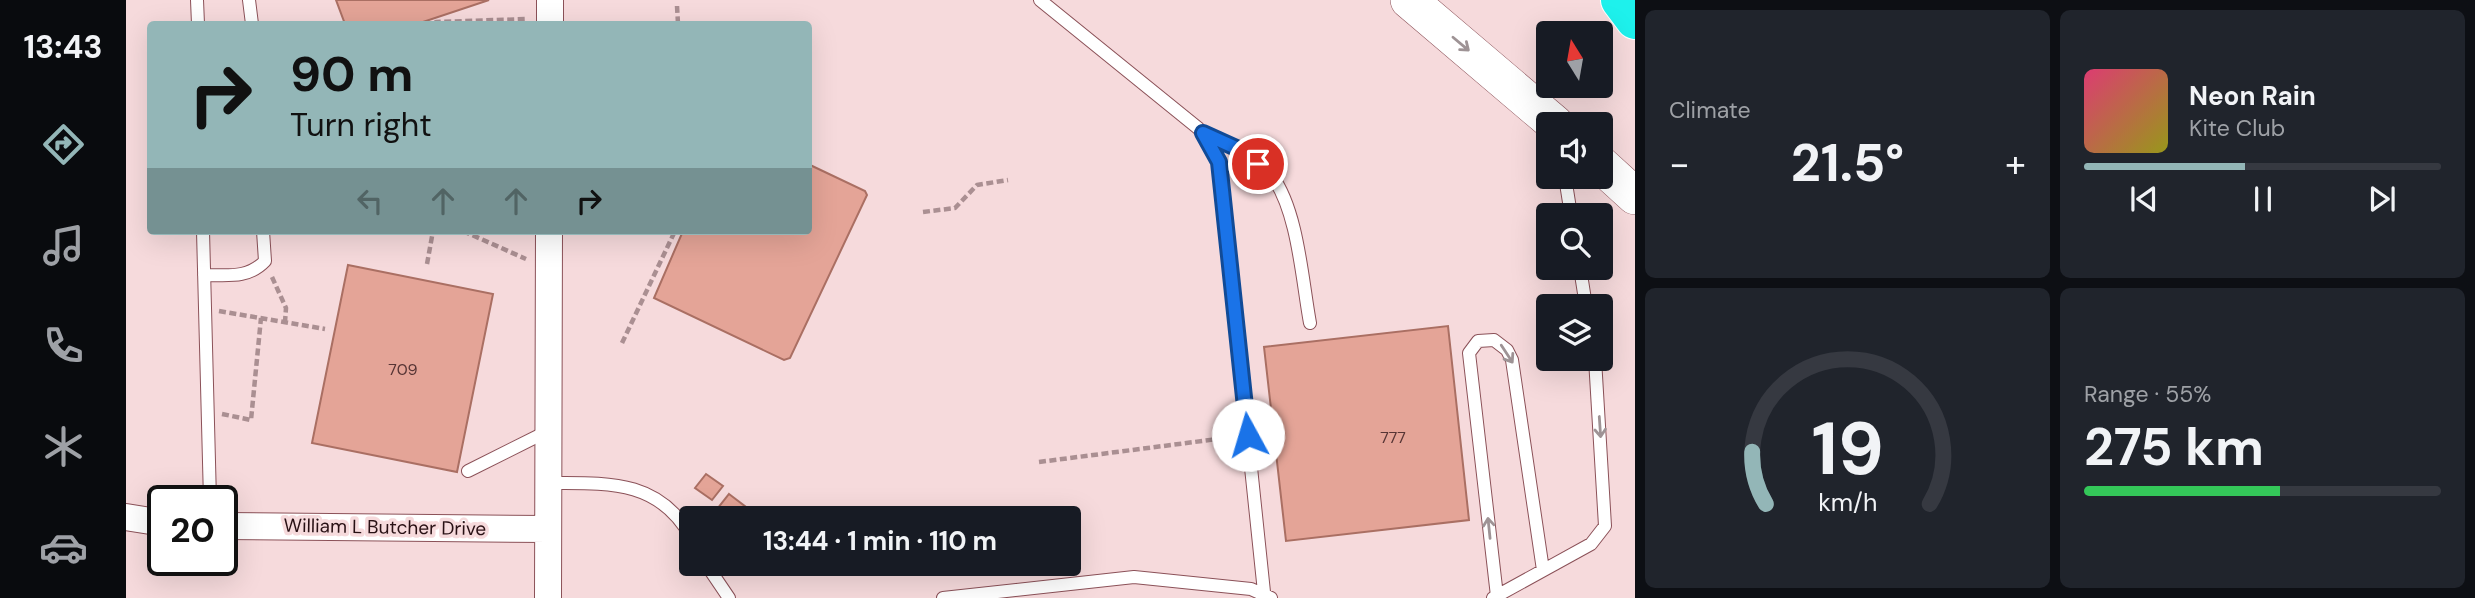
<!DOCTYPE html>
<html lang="en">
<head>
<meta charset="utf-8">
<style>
	:root { --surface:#171b24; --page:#20242c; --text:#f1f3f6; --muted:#9ea1a6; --line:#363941; --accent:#93b6b7 }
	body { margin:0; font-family:"DM Sans",sans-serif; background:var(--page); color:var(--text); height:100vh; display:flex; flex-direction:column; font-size:26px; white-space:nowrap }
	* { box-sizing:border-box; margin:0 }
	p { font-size:23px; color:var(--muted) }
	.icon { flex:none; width:38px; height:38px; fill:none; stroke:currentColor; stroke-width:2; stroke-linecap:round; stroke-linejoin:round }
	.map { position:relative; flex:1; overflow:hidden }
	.side { display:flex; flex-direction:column; gap:10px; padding:10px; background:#0d0f14; width:840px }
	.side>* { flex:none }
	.hud { position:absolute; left:21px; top:21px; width:665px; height:214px; border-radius:7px; box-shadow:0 7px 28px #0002; background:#93b6b7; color:#111; overflow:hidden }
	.needle { width:46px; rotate:349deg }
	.tools { position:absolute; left:1410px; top:21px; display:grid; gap:14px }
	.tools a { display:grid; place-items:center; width:77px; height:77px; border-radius:7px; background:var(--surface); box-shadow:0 7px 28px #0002; font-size:35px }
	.speed { position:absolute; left:21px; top:485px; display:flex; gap:14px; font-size:35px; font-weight:700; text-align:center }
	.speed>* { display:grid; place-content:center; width:91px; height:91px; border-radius:50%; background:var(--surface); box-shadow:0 7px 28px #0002; line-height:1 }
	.speed .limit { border:4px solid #111; border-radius:10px; background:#fff; color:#111 }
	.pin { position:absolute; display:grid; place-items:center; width:60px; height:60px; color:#fff; margin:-30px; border:4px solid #fff; border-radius:50%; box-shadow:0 2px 7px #0007 }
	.me { position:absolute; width:77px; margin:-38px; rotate:354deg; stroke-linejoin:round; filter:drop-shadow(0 0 5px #0008) }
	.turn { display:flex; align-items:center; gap:24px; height:147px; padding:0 28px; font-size:32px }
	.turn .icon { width:91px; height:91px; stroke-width:2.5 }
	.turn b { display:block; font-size:49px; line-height:60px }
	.lanes { display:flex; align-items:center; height:66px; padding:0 28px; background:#0003; justify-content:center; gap:35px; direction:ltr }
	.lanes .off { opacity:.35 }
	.big { font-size:52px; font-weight:700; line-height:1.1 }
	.side .card { flex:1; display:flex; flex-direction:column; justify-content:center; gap:10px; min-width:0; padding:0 24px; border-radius:10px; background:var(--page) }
	.side .dial { align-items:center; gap:0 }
	.dial svg { height:182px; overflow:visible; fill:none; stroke:var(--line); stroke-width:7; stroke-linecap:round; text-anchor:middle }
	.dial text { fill:var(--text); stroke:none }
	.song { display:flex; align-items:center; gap:21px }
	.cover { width:84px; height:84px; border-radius:10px; background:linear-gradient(135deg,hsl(340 70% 55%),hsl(60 70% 35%)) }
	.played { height:7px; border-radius:4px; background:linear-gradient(90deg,var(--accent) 45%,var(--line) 45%) }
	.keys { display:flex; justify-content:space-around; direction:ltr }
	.heat { display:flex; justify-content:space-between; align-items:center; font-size:38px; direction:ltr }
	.charge { height:10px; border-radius:5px; background:linear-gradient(90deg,#34c759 55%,var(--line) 0) }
	.side .tiles { flex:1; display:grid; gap:10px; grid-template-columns:repeat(2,1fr) }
	.trip { position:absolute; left:553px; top:506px; width:402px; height:70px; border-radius:7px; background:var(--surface); box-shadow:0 7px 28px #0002; font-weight:700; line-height:70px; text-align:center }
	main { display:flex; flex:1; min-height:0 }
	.menu { display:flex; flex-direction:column; width:126px; justify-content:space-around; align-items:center; background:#090b0e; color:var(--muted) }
	.menu .icon { width:49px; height:49px }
	.menu .on { color:var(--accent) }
	.menu b { font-size:32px; color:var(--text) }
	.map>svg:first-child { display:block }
</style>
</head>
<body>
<main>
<nav class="menu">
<b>13:43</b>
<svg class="icon on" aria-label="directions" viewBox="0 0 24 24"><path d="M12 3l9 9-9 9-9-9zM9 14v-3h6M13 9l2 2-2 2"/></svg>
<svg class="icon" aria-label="music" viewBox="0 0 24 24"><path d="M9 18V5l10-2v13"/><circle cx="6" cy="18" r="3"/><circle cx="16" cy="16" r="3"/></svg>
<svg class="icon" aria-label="phone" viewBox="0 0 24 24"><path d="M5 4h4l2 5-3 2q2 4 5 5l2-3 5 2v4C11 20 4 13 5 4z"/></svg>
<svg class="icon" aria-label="climate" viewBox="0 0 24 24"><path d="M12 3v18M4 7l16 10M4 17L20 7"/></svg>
<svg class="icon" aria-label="car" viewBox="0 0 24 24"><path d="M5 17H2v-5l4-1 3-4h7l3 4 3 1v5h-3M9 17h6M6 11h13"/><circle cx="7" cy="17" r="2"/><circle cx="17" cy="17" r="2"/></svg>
</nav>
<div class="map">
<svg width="1509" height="598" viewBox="0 0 1509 598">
	<rect width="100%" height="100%" fill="#f6dadc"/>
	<!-- building -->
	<path fill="#e4a497" stroke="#aa6f63" stroke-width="2" d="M210 0H363L291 24H219Z
		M682 164 739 191 741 195 664 358 658 360 528 298 557 231H682Z
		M222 265 367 294 331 472 186 443Z
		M1322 326 1343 520 1160 541 1138 347Z
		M580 474 597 486 586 500 569 488Z
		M603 494 624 510 618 518H584Z"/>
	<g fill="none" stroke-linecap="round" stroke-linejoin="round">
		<defs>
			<path id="lane" d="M71 0 72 24
				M123 0 126 24
				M914 0 1072 128 1081 138 1093 161 1138 592
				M1077 134C1101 144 1131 154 1146 176 1172 211 1176 280 1184 323
				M1439 177 1445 215
				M77 231 84 500
				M1454 268 1460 306
				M78 275C101 275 122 279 139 261L137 231
				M342 471 422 431
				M422 483C481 483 533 479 565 537
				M580 564 603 598
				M1371 596 1343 353 1352 341 1368 340 1381 350 1386 360 1417 570
				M817 598 1008 577 1125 589 1145 598
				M1367 598 1465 544 1479 526 1469 359"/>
			<path id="street" d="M424 24V0
				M0 517 37 523
				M96 526 422 529
				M422 598 423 231"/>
			<path id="secondary" d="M1283 0 1429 124
				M1475 165 1509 196"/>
			<path id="highway" d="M1494 0 1509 20"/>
		</defs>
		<!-- lane casing -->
		<use href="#lane" stroke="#8b5158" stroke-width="14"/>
		<!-- street casing -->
		<use href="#street" stroke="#8b5158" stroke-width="28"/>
		<!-- secondary casing -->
		<use href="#secondary" stroke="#8b5158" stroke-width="38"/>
		<!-- highway casing -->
		<use href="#highway" stroke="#fff" stroke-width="40"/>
		<!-- path -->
		<path stroke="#aa8f92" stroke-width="4.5" stroke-dasharray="7 3.5" stroke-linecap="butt" d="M551 6 552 24
			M311 24 310 22 401 19
			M797 212 829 208 851 185 882 180
			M337 231 400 259
			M301 264 307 231
			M146 277 160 308 159 322
			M93 311 199 329
			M496 343 549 231
			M96 414 125 420 135 318
			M913 462 1107 437"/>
		<!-- lane -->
		<use href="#lane" stroke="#fff" stroke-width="12"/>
		<!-- street -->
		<use href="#street" stroke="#fff" stroke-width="26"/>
		<!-- secondary -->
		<use href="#secondary" stroke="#fff" stroke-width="37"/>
		<!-- highway -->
		<use href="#highway" stroke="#1ef1ec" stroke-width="38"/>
	</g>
	<!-- one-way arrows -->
	<defs><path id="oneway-shaft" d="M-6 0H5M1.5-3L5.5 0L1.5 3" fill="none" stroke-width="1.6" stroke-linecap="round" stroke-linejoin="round" transform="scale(1.75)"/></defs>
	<g stroke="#9e9395">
		<use href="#oneway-shaft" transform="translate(1335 44) rotate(40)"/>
		<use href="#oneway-shaft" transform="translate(1381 354) rotate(57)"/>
		<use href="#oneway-shaft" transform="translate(1474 427) rotate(86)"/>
		<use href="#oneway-shaft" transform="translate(1363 528) rotate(-96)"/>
	</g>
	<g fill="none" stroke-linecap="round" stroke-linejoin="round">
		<defs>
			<path id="route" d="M1122 435 1093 162 1077 133 1119 152 1132 164"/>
		</defs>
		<!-- route casing -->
		<use href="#route" stroke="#114b97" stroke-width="18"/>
		<!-- route -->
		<use href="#route" stroke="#1a73e8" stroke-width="12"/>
	</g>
	<g text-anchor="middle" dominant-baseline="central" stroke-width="7" stroke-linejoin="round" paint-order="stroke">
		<!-- number labels -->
		<g font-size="16" fill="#573535">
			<text x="277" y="369">709</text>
			<text x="1267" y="437">777</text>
		</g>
		<!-- street labels -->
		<g font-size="19" fill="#281014" stroke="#f6dadc">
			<text transform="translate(259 527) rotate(1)">William L Butcher Drive</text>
		</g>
	</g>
</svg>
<div class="tools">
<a><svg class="needle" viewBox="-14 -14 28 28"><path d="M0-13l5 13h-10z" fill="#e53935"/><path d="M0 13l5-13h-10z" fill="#9ea1a6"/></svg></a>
<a><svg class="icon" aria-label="sound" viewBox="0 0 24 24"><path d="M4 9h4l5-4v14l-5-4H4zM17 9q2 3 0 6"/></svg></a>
<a><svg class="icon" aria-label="search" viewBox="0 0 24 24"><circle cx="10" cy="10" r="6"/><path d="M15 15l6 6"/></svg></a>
<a><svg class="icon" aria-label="layers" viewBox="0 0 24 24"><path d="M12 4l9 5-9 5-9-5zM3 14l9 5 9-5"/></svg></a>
</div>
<div class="speed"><div class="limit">20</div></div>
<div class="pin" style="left:1132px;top:164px;background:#d93025"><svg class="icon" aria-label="arrive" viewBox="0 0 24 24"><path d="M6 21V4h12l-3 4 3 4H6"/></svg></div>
<svg class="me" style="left:1122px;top:435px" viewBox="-20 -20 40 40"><circle r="19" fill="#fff"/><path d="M0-13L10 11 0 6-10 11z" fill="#1a73e8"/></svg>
<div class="trip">13:44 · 1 min · 110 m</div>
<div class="hud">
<div class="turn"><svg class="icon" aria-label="right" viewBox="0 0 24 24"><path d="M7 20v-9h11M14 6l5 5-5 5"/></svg><div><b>90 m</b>Turn right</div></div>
<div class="lanes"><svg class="icon off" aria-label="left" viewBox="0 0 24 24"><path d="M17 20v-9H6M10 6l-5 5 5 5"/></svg><svg class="icon off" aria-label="ahead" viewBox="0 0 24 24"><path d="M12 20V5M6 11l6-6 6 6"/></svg><svg class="icon off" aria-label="ahead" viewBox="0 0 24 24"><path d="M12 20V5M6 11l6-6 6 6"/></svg><svg class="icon" aria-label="right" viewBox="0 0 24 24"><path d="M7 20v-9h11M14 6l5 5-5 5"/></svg></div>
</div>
</div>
<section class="side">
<div class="tiles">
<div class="card"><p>Climate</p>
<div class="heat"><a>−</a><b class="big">21.5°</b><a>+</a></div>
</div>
<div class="card">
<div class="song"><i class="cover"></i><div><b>Neon Rain</b><p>Kite Club</p></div></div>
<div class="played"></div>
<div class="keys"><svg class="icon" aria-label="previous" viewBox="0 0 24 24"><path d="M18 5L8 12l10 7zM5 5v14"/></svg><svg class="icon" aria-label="pause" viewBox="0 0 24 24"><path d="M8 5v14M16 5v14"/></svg><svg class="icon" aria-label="next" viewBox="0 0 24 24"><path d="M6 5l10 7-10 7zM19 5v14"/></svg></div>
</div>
<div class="card dial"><svg viewBox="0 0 100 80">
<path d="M14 69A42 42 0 1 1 86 69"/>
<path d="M14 69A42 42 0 0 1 8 46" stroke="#93b6b7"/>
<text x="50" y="56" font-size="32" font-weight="700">19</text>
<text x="50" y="72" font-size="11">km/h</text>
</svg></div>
<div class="card"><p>Range · 55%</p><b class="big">275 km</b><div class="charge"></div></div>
</div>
</section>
</main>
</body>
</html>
